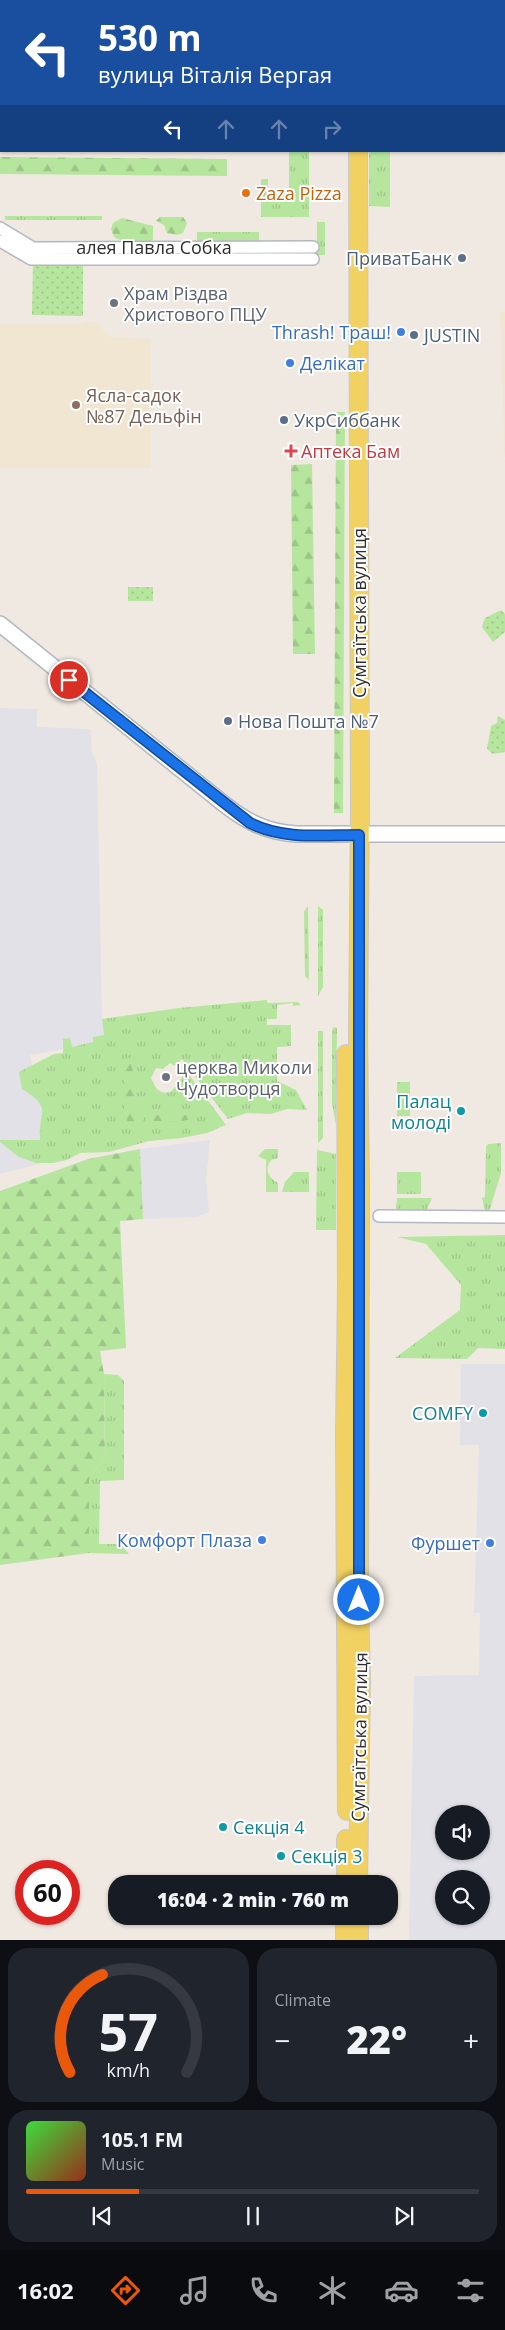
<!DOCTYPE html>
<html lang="en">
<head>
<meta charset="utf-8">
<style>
	:root { --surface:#171b24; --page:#20242c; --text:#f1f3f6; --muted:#9ea1a6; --line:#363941; --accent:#ea580c }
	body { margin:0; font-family:"Open Sans",sans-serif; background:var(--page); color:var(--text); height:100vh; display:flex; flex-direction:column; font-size:19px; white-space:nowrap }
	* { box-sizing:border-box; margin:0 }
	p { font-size:16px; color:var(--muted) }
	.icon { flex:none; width:28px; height:28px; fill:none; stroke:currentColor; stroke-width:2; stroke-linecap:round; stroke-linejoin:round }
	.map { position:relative; height:1940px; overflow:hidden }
	.sheet { display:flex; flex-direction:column; gap:8px; padding:8px; background:#0d0f14; flex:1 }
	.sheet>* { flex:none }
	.top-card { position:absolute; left:0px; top:0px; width:505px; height:152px; box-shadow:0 1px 4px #0004; background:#1a4fa0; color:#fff; overflow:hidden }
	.controls { position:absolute; left:435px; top:1805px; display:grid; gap:10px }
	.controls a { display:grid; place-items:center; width:55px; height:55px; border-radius:50%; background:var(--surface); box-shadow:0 1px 4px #0004; font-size:25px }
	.speed { position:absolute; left:15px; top:1860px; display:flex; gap:10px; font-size:25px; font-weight:700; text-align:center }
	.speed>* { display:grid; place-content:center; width:65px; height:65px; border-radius:50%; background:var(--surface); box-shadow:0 1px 4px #0004; line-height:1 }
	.speed .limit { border:8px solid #d22; background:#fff; color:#111 }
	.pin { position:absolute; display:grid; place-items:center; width:42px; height:42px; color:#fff; margin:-21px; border:2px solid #fff; border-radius:50%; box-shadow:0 1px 5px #0007 }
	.me { position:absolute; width:55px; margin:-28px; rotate:0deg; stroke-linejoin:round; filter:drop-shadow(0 0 4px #0008) }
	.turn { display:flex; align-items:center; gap:18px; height:105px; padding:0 15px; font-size:22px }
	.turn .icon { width:65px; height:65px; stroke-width:2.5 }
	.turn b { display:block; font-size:35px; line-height:42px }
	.lanes { display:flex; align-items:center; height:48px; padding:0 15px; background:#0003; justify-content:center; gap:25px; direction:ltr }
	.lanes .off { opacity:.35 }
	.big { font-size:38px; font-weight:800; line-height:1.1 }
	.sheet .card { flex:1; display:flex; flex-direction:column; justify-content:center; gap:8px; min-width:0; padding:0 18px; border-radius:20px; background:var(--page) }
	.sheet .dial { align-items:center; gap:0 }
	.dial svg { height:130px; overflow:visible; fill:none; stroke:var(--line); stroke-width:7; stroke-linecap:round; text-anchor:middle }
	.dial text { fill:var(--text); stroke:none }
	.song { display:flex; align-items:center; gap:15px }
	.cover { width:60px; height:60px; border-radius:8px; background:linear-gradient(135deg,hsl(120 70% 55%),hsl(10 70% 35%)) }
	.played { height:5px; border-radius:2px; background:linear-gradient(90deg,var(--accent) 25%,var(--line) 25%) }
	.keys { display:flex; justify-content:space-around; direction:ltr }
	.heat { display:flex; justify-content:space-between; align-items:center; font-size:28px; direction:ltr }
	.sheet .tiles { flex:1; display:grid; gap:8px; grid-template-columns:1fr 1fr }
	.card:last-child { grid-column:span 2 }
	.trip { position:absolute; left:108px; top:1875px; width:290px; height:50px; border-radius:20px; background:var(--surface); box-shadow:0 1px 4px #0004; font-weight:800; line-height:50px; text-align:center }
	.tab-bar { display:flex; height:80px; justify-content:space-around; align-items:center; background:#090b0e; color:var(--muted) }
	.tab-bar .icon { width:35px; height:35px }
	.tab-bar .current { color:var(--accent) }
	.tab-bar b { font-size:22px; color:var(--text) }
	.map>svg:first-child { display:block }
</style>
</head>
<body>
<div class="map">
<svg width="505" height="1940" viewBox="0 0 505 1940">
	<defs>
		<pattern id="grass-tufts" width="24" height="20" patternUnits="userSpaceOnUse" patternTransform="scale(1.25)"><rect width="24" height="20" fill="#b6e59e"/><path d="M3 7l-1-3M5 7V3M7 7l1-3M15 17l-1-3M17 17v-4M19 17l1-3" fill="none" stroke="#9dc588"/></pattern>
		<pattern id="forest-firs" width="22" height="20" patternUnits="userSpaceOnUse" patternTransform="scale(1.25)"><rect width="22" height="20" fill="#b6e59e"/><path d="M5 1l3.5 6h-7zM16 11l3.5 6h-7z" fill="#9dc588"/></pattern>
		<pattern id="park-dots" width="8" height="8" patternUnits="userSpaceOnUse" patternTransform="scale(1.25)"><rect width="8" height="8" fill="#b6e59e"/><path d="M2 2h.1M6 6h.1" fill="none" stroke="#9dc588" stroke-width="1.8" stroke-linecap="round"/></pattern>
	</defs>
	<rect width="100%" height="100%" fill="#efe9e1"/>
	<!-- industrial -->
	<path fill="#e3e1e8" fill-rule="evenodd" d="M0 708 37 709V727L90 729 92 752 97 764 102 1019 105 1042 30 1055 51 1161 0 1174Z
		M210 1140 206 1179 209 1212 197 1217 143 1219 140 1149Z
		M461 1364H505V1940H409L414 1676 479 1675 480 1613H474L479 1445H460ZM444 1814H481V1851H444ZM444 1879H481V1916H444Z"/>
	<!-- education -->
	<path fill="#f0e6d1" d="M500 312H505V464Z
		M83 322H96L109 337 151 339V468H0V324H82Z"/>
	<!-- grass -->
	<path fill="url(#grass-tufts)" d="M289 151H309V217H261V179H268V194H289Z
		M369 151H390V207L369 206Z
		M5 216H102V220H5Z
		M317 222H325V255H317Z
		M197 232H259V240L256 244H197Z
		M308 906 309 980 305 976 304 912Z
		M318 906 323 910V987L318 996Z
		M267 1000V1003L298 1002 301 1005 293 1006V1003L277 1005V1019H267V1025H291V1046L277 1047V1081L296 1090 307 1110 287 1109 271 1114 247 1113 228 1119 182 1059 175 1066 170 1063 163 1069 156 1068 151 1078C155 1088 159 1095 171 1092L183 1076 181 1071 184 1068 226 1125 207 1133 182 1138 149 1141 109 1152 80 1153 67 1160 53 1163H36L19 1157 0 1142V1140H40C38 1111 53 1108 22 1089L19 1072 54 1054 63 1053V1039L70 1038 72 1047 93 1042V1037L104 1035 102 1019 179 1008Z
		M335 1027 337 1028 336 1125 332 1103V1033L333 1028Z
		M318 1031H323V1138L318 1143Z
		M397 1082H410V1116H397Z
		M501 1143V1173L489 1212H485L482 1198 485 1197 486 1147 488 1144Z
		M265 1149H278V1158L271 1160C264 1171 268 1177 278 1183V1192H266V1160L258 1156Z
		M317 1150 336 1154V1230H316Z
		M294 1172H309V1192H282L285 1182Z
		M397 1172H421V1194H397Z
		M397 1198H432L426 1212H396Z
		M505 1235V1349L478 1348 467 1359 395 1358 460 1310 461 1285 426 1244 397 1237Z
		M104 1374 118 1375 124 1381V1480L100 1481 99 1544H120L129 1554 89 1553V1479L105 1457Z"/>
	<!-- forest -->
	<path fill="url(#forest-firs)" d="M0 157 227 159V176L0 174Z
		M160 217H183L187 223 183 233 177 235 167 233 164 225 156 221Z
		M122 218 153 226V239L151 242C139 243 124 243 114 237L111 229 113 223Z
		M336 412H345L343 813H334Z
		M312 464 315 654H293L291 465Z
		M128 1058 132 1059 135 1117 141 1116 144 1118 143 1122H128L126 1118 123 1059Z
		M162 1114 188 1115 191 1119 182 1121H150L149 1117Z
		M140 1149 143 1219 120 1221 126 1348 100 1351 104 1374 105 1457 89 1479V1553L0 1565V1191L88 1159Z"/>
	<!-- park -->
	<path fill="url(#park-dots)" d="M33 263H83V316L32 315Z
		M128 587H153V601H128Z
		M501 610 505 614V632L493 642 482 627 485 618Z
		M498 716 505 720V752L493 754 487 749 491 726 497 723Z"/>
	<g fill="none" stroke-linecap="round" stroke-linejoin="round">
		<defs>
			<path id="street" d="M0 228 33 248 313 247
				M0 241 31 259H313
				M379 1216 505 1217"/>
			<path id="secondary" d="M0 624 224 804C247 822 266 832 296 834H505"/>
			<path id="primary" d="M348 1V0
				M358 151 360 808 358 1035 360 1183 359 1600 361 1680 358 1884
				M346 1054 347 1285 345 1433 347 1811
				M346 1884V1839
				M359 1916V1940
				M345 1940V1916"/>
		</defs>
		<!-- street casing -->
		<use href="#street" stroke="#b4b7c1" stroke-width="14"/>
		<!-- secondary casing -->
		<use href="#secondary" stroke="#b4b7c1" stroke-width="18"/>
		<!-- primary casing -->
		<use href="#primary" stroke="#c9c9c9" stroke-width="20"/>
		<!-- street -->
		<use href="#street" stroke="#fff" stroke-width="11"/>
		<!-- secondary -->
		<use href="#secondary" stroke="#fff" stroke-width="15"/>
		<!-- primary -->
		<use href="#primary" stroke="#f2d163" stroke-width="18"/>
	</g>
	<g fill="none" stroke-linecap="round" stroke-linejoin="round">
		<defs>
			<path id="route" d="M69 680 250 823C283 840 323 835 359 835V1600"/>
		</defs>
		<!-- route casing -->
		<use href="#route" stroke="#114b97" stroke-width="12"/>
		<!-- route -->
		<use href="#route" stroke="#1a73e8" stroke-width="9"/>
	</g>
	<!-- markers -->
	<circle fill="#e8710a" stroke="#fff" stroke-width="2" cx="246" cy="193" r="5"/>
	<g fill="#5c6f8a" stroke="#fff" stroke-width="2">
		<circle cx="462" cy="258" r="5"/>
		<circle cx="414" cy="335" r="5"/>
		<circle cx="284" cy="420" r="5"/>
		<circle cx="228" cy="721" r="5"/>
	</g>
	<g fill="#6b7280" stroke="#fff" stroke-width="2">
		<circle cx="114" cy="303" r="5"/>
		<circle cx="166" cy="1077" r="5"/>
	</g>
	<g fill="#3f7fe0" stroke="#fff" stroke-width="2">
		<circle cx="401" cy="332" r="5"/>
		<circle cx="290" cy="363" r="5"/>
		<circle cx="262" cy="1540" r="5"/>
		<circle cx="490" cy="1543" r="5"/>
	</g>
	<circle fill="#8d6e63" stroke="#fff" stroke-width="2" cx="76" cy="405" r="5"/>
	<path fill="#e0444e" stroke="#fff" stroke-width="2" d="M288.5 443.5h5v5h5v5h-5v5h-5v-5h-5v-5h5z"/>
	<g fill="#0f9aa8" stroke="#fff" stroke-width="2">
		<circle cx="461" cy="1111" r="5"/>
		<circle cx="483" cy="1413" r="5"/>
		<circle cx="223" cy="1827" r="5"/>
		<circle cx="281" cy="1856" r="5"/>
	</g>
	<g text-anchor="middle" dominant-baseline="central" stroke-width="4" stroke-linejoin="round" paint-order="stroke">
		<!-- food labels -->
		<g font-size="18" fill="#c56008" stroke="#fff" text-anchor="start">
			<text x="256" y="193">Zaza Pizza</text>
		</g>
		<!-- street labels -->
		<g font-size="18" fill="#2e2e2e" stroke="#fff">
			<text x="154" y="247">алея Павла Собка</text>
			<text transform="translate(359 613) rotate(-90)">Сумгаїтська вулиця</text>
			<text transform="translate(359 1737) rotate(-89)">Сумгаїтська вулиця</text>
		</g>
		<!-- service labels -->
		<g font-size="18" fill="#4e5e75" stroke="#fff" text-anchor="start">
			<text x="452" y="258" text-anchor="end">ПриватБанк</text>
			<text x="424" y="335">JUSTIN</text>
			<text x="294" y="420">УкрСиббанк</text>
			<text x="238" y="721">Нова Пошта №7</text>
		</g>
		<!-- worship labels -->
		<g font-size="18" fill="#5b616d" stroke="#fff" text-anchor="start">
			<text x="124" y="293">Храм Різдва<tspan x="124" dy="21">Христового ПЦУ</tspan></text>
			<text x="176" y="1067">церква Миколи<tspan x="176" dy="21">Чудотворця</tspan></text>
		</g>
		<!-- shop labels -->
		<g font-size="18" fill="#366cbe" stroke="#fff" text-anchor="end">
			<text x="391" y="332">Thrash! Траш!</text>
			<text x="300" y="363" text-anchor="start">Делікат</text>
			<text x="252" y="1540">Комфорт Плаза</text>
			<text x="480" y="1543">Фуршет</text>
		</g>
		<!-- education labels -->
		<g font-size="18" fill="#785e54" stroke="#fff" text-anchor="start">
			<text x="86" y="395">Ясла-садок<tspan x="86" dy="21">№87 Дельфін</tspan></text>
		</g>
		<!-- health labels -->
		<g font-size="18" fill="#be3a42" stroke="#fff" text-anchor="start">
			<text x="301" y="451">Аптека Бам</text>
		</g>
		<!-- culture labels -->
		<g font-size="18" fill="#0d838f" stroke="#fff" text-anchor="end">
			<text x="451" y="1101">Палац<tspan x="451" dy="21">молоді</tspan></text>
			<text x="473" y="1413">COMFY</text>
			<text x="233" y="1827" text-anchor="start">Секція 4</text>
			<text x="291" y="1856" text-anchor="start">Секція 3</text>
		</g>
	</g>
</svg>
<div class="controls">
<a><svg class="icon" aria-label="sound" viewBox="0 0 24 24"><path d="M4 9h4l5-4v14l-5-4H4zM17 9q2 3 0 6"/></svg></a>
<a><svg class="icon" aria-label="search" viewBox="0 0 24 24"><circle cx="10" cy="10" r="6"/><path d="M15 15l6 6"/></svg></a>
</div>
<div class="speed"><div class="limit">60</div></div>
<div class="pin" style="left:69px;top:680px;background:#d93025"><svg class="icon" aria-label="arrive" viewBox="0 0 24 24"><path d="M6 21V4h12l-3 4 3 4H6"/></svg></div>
<svg class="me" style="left:359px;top:1600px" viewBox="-20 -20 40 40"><circle r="17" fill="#1a73e8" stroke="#fff" stroke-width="3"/><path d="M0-11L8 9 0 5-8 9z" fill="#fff"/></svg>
<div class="trip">16:04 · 2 min · 760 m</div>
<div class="top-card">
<div class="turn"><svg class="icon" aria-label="left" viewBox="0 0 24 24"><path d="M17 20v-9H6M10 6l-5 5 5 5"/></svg><div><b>530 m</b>вулиця Віталія Вергая</div></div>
<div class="lanes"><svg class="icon" aria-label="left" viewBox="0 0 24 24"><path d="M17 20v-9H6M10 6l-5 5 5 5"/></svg><svg class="icon off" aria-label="ahead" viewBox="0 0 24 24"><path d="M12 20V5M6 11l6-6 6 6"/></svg><svg class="icon off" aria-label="ahead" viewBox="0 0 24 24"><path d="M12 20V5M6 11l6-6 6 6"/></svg><svg class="icon off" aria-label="right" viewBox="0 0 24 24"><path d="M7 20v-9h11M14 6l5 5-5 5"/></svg></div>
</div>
</div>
<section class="sheet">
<div class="tiles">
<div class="card dial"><svg viewBox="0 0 100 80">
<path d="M14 69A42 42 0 1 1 86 69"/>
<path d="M14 69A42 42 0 0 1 34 9" stroke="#ea580c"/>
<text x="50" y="56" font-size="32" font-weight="700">57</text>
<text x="50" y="72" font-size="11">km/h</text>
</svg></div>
<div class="card"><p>Climate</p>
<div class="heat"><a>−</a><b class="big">22°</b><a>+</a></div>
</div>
<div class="card">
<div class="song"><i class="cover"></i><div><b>105.1 FM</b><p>Music</p></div></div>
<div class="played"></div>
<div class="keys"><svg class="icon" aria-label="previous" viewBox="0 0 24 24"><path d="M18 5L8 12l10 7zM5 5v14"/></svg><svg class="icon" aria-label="pause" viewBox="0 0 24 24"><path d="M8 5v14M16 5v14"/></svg><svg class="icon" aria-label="next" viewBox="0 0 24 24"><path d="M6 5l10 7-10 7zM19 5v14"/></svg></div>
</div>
</div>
</section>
<nav class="tab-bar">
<b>16:02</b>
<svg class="icon current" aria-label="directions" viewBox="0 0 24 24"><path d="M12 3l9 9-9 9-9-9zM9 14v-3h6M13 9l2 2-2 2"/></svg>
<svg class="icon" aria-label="music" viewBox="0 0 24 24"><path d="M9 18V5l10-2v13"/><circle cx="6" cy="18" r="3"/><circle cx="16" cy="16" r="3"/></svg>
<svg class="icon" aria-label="phone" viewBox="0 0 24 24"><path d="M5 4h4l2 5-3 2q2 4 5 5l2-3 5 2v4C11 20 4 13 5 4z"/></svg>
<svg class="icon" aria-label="climate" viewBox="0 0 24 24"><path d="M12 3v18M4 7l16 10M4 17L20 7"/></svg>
<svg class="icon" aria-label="car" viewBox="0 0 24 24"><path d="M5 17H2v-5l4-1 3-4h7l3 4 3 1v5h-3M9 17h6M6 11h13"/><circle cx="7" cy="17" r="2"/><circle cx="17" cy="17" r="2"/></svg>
<svg class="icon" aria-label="filters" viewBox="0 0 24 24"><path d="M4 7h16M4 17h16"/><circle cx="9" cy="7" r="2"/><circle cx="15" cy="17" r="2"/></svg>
</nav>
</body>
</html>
